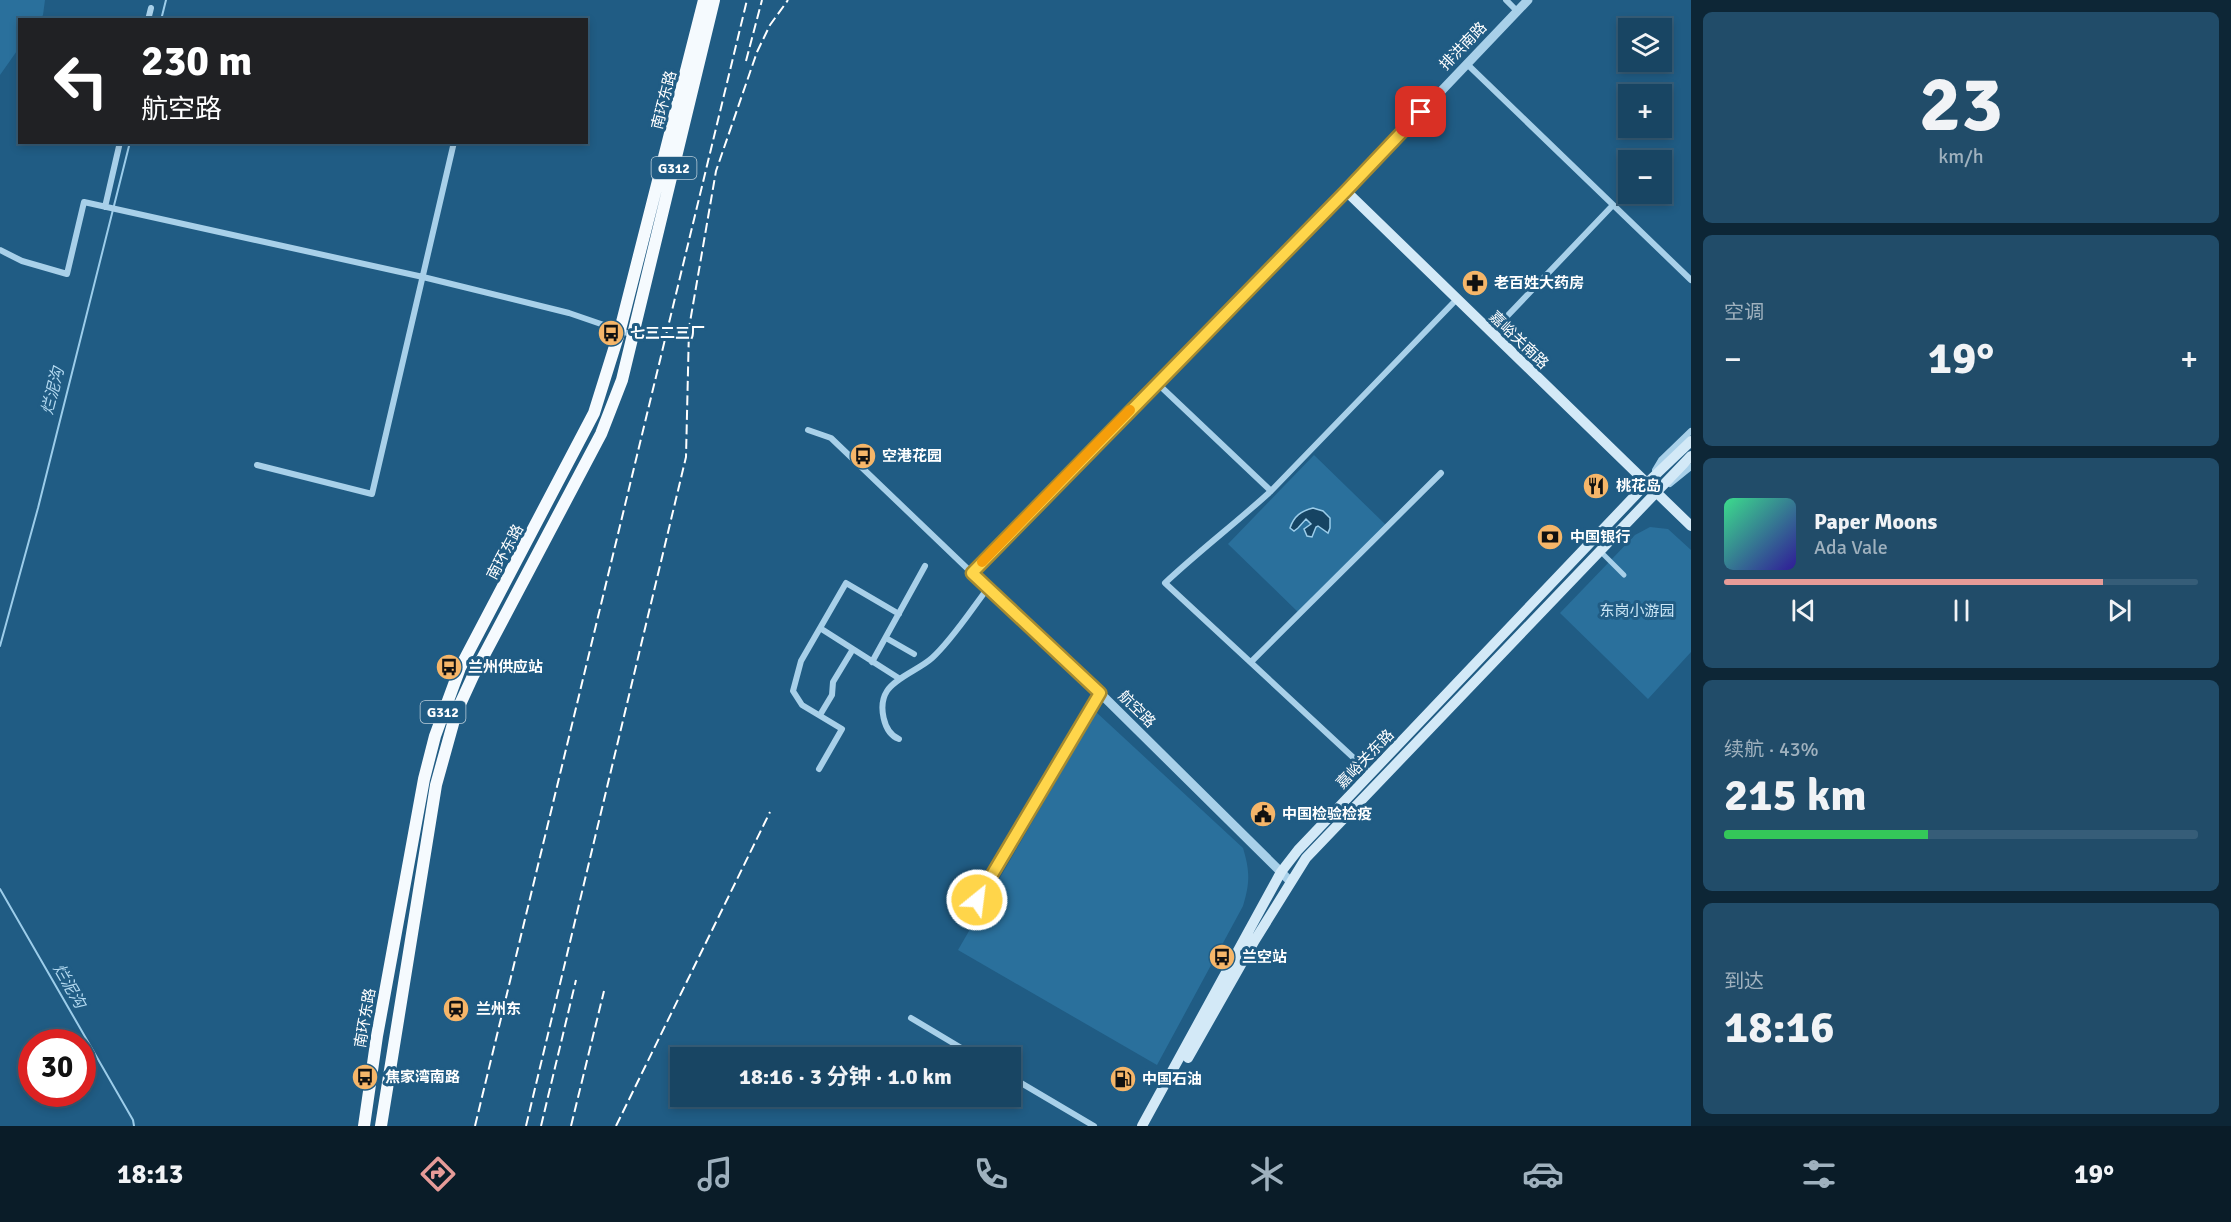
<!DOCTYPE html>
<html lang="zh">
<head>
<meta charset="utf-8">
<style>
	:root { --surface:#184563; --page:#214c69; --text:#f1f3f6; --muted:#9fb1be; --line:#365d78; --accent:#e69b98 }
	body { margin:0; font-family:Signika,"Noto Sans SC",sans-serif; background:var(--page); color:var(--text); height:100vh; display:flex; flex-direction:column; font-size:22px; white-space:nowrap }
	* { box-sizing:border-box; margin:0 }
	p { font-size:20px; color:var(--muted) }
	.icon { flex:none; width:33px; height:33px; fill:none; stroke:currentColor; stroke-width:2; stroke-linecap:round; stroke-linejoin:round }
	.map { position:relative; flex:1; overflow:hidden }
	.details { display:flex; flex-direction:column; gap:12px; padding:12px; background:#0d2636; width:540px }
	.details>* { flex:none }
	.hud { position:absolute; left:18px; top:18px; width:570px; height:126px; border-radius:0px; box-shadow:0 3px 9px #0003,0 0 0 2px var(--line); background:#202124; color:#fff; overflow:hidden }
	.fabs { position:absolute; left:1618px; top:18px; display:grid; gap:12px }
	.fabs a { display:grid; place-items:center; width:54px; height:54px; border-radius:0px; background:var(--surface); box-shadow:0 3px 9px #0003,0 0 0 2px var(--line); font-size:30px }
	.speed { position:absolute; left:18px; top:1029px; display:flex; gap:12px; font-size:30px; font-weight:700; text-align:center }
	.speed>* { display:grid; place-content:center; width:78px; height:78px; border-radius:50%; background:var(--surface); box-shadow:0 3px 9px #0003,0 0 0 2px var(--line); line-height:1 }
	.speed .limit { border:9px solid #d22; background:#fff; color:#111 }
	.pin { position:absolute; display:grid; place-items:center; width:51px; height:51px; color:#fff; margin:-26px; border-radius:12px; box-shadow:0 3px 9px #0006 }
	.me { position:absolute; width:66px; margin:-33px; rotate:29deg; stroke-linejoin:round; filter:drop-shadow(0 0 4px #0008) }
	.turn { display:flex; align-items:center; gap:21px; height:126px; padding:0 24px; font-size:27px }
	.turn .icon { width:78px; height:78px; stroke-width:2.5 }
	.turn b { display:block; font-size:42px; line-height:51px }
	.big { font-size:45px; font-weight:700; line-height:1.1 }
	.details .tile { flex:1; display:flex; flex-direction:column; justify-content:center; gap:9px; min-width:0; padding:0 21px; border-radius:9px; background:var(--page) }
	.details .dial { align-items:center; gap:0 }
	.dial b { font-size:78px; line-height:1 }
	.song { display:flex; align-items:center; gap:18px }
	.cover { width:72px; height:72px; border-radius:9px; background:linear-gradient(135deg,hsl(150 70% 55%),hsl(250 70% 35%)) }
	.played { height:6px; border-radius:3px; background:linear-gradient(90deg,var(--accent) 80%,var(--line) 80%) }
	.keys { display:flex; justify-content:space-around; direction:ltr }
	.heat { display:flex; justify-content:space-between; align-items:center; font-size:33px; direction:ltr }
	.charge { height:9px; border-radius:4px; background:linear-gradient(90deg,#34c759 43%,var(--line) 0) }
	.trip { position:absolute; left:670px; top:1047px; width:351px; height:60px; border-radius:0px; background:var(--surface); box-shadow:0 3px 9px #0003,0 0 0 2px var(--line); font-weight:700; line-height:60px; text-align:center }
	.tabs { display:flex; height:96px; justify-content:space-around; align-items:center; background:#0a1c28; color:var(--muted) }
	.tabs .icon { width:42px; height:42px }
	.tabs .active { color:var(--accent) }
	.tabs b { font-size:27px; color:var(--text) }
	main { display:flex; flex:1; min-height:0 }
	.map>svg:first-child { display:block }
</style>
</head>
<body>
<main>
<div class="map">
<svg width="1691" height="1126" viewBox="0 0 1691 1126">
	<rect width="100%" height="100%" fill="#205c84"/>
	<!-- green -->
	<path fill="#2a709c" d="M0 0H45L43 15 40 19 20 20 19 48 0 75Z
		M1314 455 1386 525 1300 614 1228 544Z
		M1650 527 1668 529 1691 550V652L1648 699 1560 613 1635 535Z
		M1096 712 1243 848C1250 871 1250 883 1243 906L1157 1065 958 950Z"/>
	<!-- water -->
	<path fill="#164463" stroke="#9ccdea" stroke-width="1.5" d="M1313 508 1323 511 1330 518V528L1328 533 1318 526 1316 527 1312 537 1307 536 1304 529 1311 524 1306 519 1298 528 1294 531 1290 528C1294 516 1301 511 1313 508Z"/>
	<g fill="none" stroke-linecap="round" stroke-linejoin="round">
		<!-- stream -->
		<path stroke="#9ccdea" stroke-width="2" d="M161 20 166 0
			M0 646 38 508 130 142
			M0 889 133 1120 134 1126"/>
		<!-- pedestrian -->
		<path stroke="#a8d0e9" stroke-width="5" d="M1601 552 1624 575"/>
		<!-- minor -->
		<path stroke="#a8d0e9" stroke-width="6" d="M1506 0 1517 11
			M148 20 151 8
			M1467 64 1691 280
			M105 207 120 142
			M0 250 22 261 67 274 84 202 423 277 569 313 633 335
			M1491 333 1613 205
			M1157 383 1271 491 1456 300
			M808 430 831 438 972 573
			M257 465 372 494 454 142
			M1655 470 1661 460 1691 431
			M1670 484 1691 467
			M1271 491C1236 523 1199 551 1165 583L1371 774
			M820 628 900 679
			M886 638 914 654
			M872 662 925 566
			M1251 662 1441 473
			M820 715 832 695 833 682 853 649
			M899 739C883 733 878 705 887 691 895 678 920 669 932 658 952 640 971 610 988 588
			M819 769 842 729 802 705 793 691 801 661 846 583 899 614
			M977 900 1100 693
			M911 1018 978 1058
			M1011 1077 1094 1126"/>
		<!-- tertiary -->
		<path stroke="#a8d0e9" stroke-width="9" d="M1290 881 1100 693 972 573 1346 191 1528 0"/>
		<!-- secondary -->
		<path stroke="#d3e9f7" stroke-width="10" d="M1346 191 1691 526
			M1188 1058 1255 940 1306 858 1691 456
			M1142 1126 1281 872 1298 850 1647 483 1691 441"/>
		<!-- trunk -->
		<path stroke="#f5fafe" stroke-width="12" d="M364 1126 377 1036 424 779 435 736 460 668 594 413 620 330 704 0
			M381 1126 436 785 456 713 473 676 601 434 622 380 714 0"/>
		<!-- rail -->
		<path stroke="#fff" stroke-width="2" stroke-dasharray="10 4.5" stroke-linecap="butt" d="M746 61 762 0
			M475 1126 747 0
			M526 1126 686 457 689 328 716 171 757 52 770 25 788 0
			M541 1126 576 980
			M571 1126 604 991
			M616 1126 770 812"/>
	</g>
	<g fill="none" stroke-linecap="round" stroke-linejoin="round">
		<defs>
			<path id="route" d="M977 900 1100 693 972 573 1346 191 1421 112"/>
		</defs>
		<!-- route casing -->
		<use href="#route" stroke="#a68a30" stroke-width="15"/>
		<!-- route -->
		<use href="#route" stroke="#ffd54a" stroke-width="10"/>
		<!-- slow -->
		<path stroke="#f59e0b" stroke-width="10" d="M982 562 1130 410"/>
	</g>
	<!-- icons -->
	<defs>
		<symbol id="pharmacy-disc" viewBox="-11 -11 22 22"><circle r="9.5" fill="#f6b669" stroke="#205c84"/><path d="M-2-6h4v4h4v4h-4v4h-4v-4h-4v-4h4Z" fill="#111"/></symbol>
		<symbol id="bus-disc" viewBox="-11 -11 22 22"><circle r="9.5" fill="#f6b669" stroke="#205c84"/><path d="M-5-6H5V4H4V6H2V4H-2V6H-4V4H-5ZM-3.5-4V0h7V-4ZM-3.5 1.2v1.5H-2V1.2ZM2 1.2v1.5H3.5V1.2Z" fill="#111"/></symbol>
		<symbol id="restaurant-disc" viewBox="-11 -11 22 22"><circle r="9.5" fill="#f6b669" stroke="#205c84"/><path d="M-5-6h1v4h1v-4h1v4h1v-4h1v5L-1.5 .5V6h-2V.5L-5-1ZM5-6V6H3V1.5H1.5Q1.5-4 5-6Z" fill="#111"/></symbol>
		<symbol id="bank-disc" viewBox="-11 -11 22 22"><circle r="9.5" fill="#f6b669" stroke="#205c84"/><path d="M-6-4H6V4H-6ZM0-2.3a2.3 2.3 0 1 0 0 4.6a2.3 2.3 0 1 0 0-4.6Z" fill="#111"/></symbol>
		<symbol id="civic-disc" viewBox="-11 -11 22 22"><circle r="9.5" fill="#f6b669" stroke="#205c84"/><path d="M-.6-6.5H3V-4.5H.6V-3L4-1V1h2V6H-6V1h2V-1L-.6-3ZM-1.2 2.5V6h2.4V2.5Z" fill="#111"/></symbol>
		<symbol id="station-disc" viewBox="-11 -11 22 22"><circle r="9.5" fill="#f6b669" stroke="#205c84"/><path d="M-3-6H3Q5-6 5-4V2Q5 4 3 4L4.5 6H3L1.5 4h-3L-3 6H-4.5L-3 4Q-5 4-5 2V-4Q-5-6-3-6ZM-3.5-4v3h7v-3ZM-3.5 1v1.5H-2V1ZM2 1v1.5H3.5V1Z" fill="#111"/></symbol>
		<symbol id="fuel-disc" viewBox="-11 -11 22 22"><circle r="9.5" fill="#f6b669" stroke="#205c84"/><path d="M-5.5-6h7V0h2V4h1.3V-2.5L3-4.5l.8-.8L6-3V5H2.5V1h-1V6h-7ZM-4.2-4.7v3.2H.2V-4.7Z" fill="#111"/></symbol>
	</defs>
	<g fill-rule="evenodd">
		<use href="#pharmacy-disc" x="1460" y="268" width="30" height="30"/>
		<use href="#bus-disc" x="596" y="318" width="30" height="30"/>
		<use href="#bus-disc" x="848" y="441" width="30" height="30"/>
		<use href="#restaurant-disc" x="1581" y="471" width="30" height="30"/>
		<use href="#bank-disc" x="1535" y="522" width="30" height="30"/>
		<use href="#bus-disc" x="434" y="652" width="30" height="30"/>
		<use href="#civic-disc" x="1248" y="799" width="30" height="30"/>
		<use href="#bus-disc" x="1207" y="942" width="30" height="30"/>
		<use href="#station-disc" x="441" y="994" width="30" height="30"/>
		<use href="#bus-disc" x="350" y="1062" width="30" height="30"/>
		<use href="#fuel-disc" x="1108" y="1064" width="30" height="30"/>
	</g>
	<g text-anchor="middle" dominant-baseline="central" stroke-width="6" stroke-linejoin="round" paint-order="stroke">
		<!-- shield labels -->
		<g fill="#205c84" stroke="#bcceda" stroke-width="1.5">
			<rect x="651.5" y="157" width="45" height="22" rx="4.5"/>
			<rect x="420.5" y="701" width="45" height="22" rx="4.5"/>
		</g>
		<g font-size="14" font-weight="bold" fill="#fff">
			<text x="674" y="168">G312</text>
			<text x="443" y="712">G312</text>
		</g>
		<!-- street labels -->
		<g font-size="15" fill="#fff" stroke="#205c84">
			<text transform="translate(1463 46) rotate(-46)">排洪南路</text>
			<text transform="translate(664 100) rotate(-76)">南环东路</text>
			<text transform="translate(1519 340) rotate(44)">嘉峪关南路</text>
			<text transform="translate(505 552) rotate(-62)">南环东路</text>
			<text transform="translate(1137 709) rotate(45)">航空路</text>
			<text transform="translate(1365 759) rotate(-46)">嘉峪关东路</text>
			<text transform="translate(365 1018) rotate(-80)">南环东路</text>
		</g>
		<!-- poi labels -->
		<g font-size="15" font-weight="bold" fill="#fff" stroke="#205c84" text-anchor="start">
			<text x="1494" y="283">老百姓大药房</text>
			<text x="630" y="333">七三二三厂</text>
			<text x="882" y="456">空港花园</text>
			<text x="1616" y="486">桃花岛</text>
			<text x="1570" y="537">中国银行</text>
			<text x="468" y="667">兰州供应站</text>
			<text x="1282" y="814">中国检验检疫</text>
			<text x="1242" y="957">兰空站</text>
			<text x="476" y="1009">兰州东</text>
			<text x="385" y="1077">焦家湾南路</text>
			<text x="1142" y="1079">中国石油</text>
		</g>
		<!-- park labels -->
		<g font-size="15" fill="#cce7f7" stroke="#205c84">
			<text x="1637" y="611">东岗小游园</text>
		</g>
		<!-- water labels -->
		<g font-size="16" font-style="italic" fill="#b4daf1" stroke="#205c84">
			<text transform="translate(53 391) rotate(-76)">烂泥沟</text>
			<text transform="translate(69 986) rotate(60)">烂泥沟</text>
		</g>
	</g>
</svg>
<div class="fabs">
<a><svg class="icon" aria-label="layers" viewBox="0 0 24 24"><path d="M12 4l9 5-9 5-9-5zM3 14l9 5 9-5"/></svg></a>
<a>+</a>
<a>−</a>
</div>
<div class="speed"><div class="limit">30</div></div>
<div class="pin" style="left:1421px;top:112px;background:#d93025"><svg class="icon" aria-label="arrive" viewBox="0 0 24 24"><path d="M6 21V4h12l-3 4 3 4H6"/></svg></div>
<svg class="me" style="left:977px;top:900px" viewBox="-20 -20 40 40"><circle r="17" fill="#ffd54a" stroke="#fff" stroke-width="3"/><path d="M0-11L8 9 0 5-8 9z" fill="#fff"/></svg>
<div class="trip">18:16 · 3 分钟 · 1.0 km</div>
<div class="hud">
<div class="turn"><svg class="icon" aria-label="left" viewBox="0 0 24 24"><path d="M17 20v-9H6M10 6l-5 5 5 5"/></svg><div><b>230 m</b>航空路</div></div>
</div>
</div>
<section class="details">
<div class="tile dial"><b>23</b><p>km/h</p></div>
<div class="tile"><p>空调</p>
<div class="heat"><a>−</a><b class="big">19°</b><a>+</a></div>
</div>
<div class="tile">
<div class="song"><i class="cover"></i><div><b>Paper Moons</b><p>Ada Vale</p></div></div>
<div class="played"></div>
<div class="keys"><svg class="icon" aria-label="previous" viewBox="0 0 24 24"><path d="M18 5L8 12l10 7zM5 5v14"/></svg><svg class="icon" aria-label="pause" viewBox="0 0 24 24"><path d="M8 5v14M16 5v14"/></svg><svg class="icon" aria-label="next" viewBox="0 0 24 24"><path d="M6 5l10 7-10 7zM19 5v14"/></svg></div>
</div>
<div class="tile"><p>续航 · 43%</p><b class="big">215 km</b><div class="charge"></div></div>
<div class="tile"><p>到达</p><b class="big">18:16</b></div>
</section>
</main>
<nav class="tabs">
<b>18:13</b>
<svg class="icon active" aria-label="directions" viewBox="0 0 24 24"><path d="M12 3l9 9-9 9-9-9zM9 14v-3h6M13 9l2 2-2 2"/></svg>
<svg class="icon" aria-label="music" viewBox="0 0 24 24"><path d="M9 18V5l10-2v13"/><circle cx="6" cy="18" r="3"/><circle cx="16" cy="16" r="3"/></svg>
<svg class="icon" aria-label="phone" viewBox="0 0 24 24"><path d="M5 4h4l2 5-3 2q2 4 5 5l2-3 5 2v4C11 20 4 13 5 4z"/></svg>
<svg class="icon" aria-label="climate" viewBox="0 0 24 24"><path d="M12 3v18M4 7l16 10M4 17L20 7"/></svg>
<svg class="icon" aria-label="car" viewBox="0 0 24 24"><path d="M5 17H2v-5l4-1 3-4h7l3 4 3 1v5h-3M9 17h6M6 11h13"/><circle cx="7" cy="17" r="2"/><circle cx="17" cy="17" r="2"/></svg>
<svg class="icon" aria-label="filters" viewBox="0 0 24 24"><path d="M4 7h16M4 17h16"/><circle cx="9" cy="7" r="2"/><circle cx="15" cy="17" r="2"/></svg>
<b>19°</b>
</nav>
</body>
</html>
